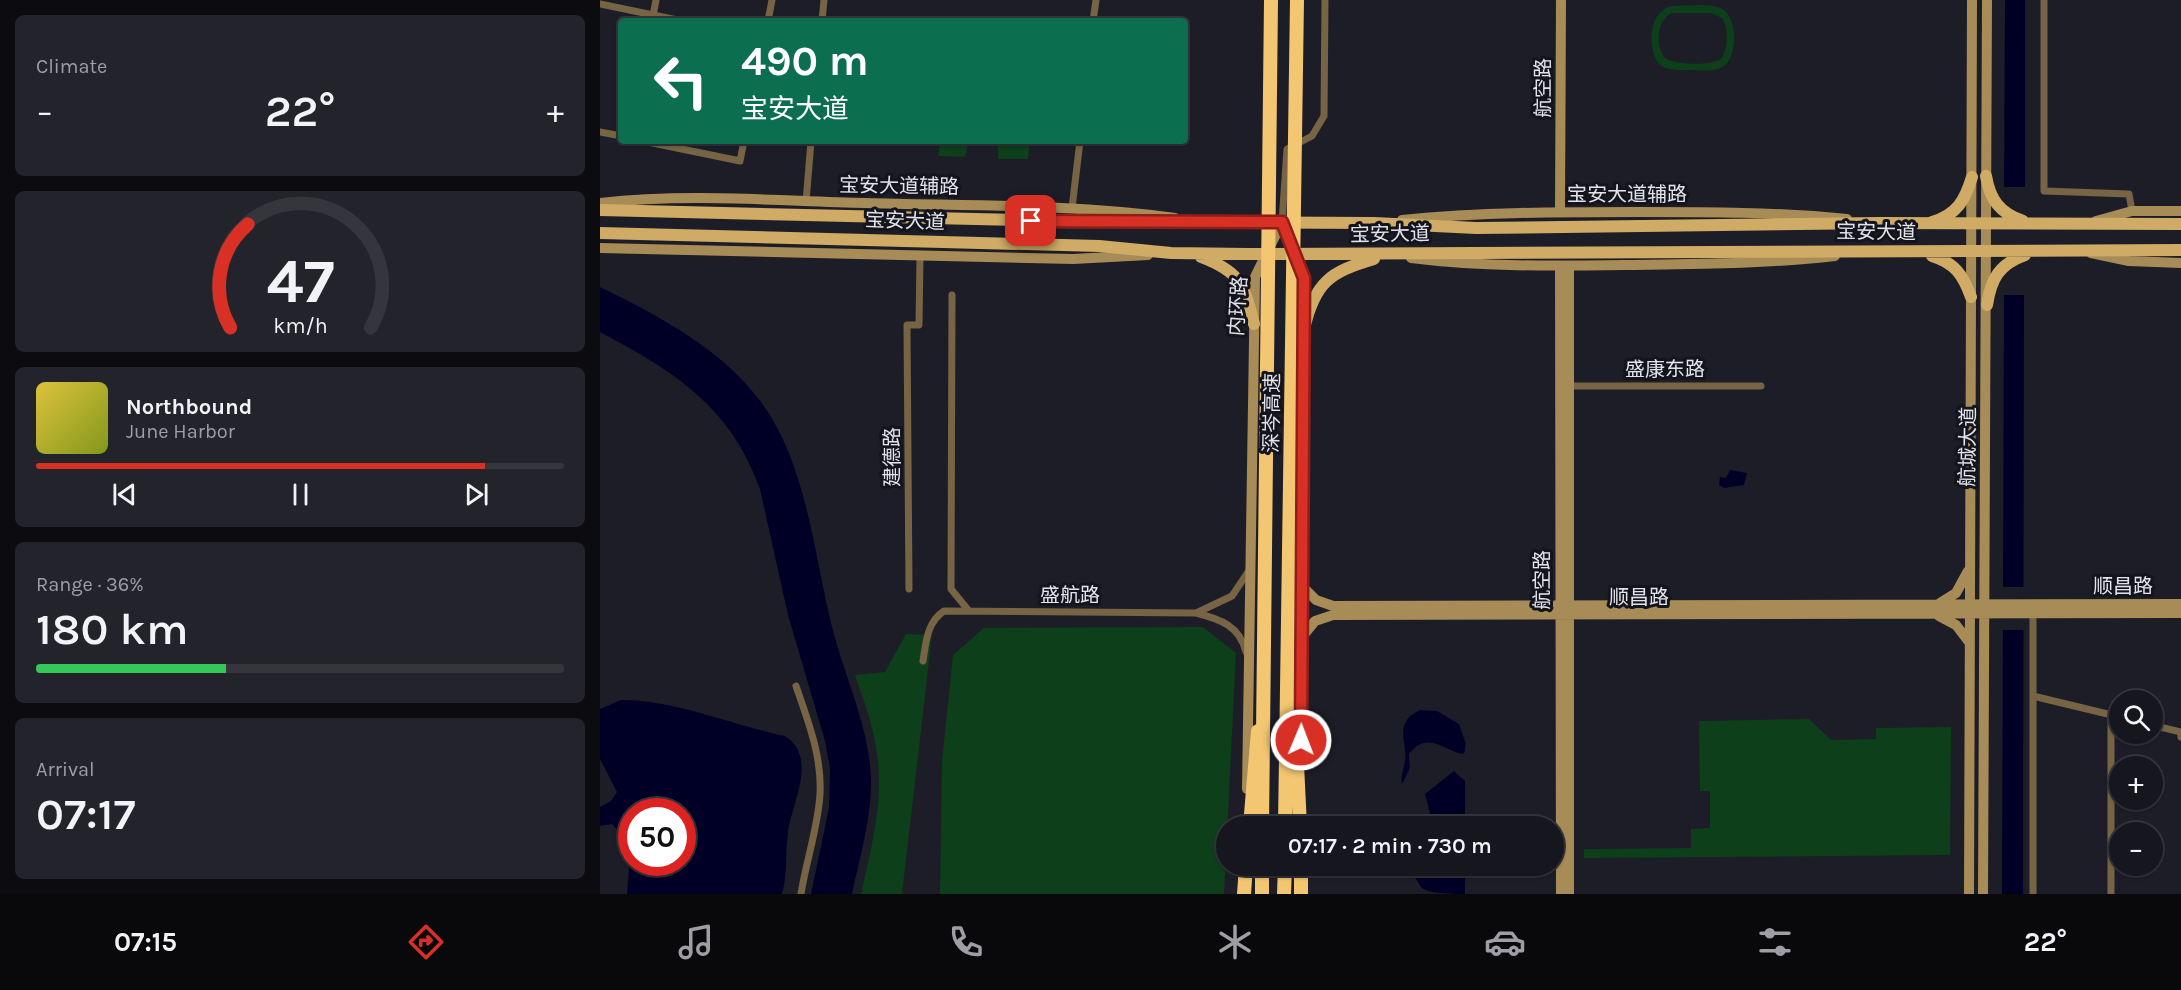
<!DOCTYPE html>
<html lang="en">
<head>
<meta charset="utf-8">
<style>
	:root { --surface:#16161e; --page:#23232b; --text:#f1f3f6; --muted:#9e9fa4; --line:#35353c; --accent:#d93025 }
	body { margin:0; font-family:Karla,"Noto Sans SC",sans-serif; background:var(--page); color:var(--text); height:100vh; display:flex; flex-direction:column; font-size:22px; white-space:nowrap }
	* { box-sizing:border-box; margin:0 }
	p { font-size:20px; color:var(--muted) }
	.icon { flex:none; width:33px; height:33px; fill:none; stroke:currentColor; stroke-width:2; stroke-linecap:round; stroke-linejoin:round }
	.map { position:relative; flex:1; overflow:hidden }
	.panel { display:flex; flex-direction:column; gap:15px; padding:15px; background:#0c0c10; width:600px }
	.panel>* { flex:none }
	.guide { position:absolute; left:18px; top:18px; width:570px; height:126px; border-radius:6px; box-shadow:0 2px 4px #0004,0 0 0 2px var(--line); background:#0b6e4f; color:#fff; overflow:hidden }
	.buttons { position:absolute; left:1509px; top:690px; display:grid; gap:12px }
	.buttons a { display:grid; place-items:center; width:54px; height:54px; border-radius:50%; background:var(--surface); box-shadow:0 2px 4px #0004,0 0 0 2px var(--line); font-size:30px }
	.speed { position:absolute; left:18px; top:798px; display:flex; gap:12px; font-size:30px; font-weight:700; text-align:center }
	.speed>* { display:grid; place-content:center; width:78px; height:78px; border-radius:50%; background:var(--surface); box-shadow:0 2px 4px #0004,0 0 0 2px var(--line); line-height:1 }
	.speed .limit { border:9px solid #d22; background:#fff; color:#111 }
	.pin { position:absolute; display:grid; place-items:center; width:51px; height:51px; color:#fff; margin:-26px; border-radius:12px; box-shadow:0 3px 9px #0006 }
	.me { position:absolute; width:66px; margin:-33px; rotate:1deg; stroke-linejoin:round; filter:drop-shadow(0 0 4px #0008) }
	.turn { display:flex; align-items:center; gap:21px; height:126px; padding:0 24px; font-size:27px }
	.turn .icon { width:78px; height:78px; stroke-width:2.5 }
	.turn b { display:block; font-size:42px; line-height:51px }
	.big { font-size:45px; font-weight:600; line-height:1.1 }
	.panel .widget { flex:1; display:flex; flex-direction:column; justify-content:center; gap:9px; min-width:0; padding:0 21px; border-radius:9px; background:var(--page) }
	.panel .dial { align-items:center; gap:0 }
	.dial svg { height:156px; overflow:visible; fill:none; stroke:var(--line); stroke-width:7; stroke-linecap:round; text-anchor:middle }
	.dial text { fill:var(--text); stroke:none }
	.song { display:flex; align-items:center; gap:18px }
	.cover { width:72px; height:72px; border-radius:9px; background:linear-gradient(135deg,hsl(50 70% 55%),hsl(70 70% 35%)) }
	.played { height:6px; border-radius:3px; background:linear-gradient(90deg,var(--accent) 85%,var(--line) 85%) }
	.keys { display:flex; justify-content:space-around; direction:ltr }
	.heat { display:flex; justify-content:space-between; align-items:center; font-size:33px; direction:ltr }
	.charge { height:9px; border-radius:4px; background:linear-gradient(90deg,#34c759 36%,var(--line) 0) }
	.trip { position:absolute; left:616px; top:816px; width:348px; height:60px; border-radius:30px; background:var(--surface); box-shadow:0 2px 4px #0004,0 0 0 2px var(--line); font-weight:600; line-height:60px; text-align:center }
	.menu { display:flex; height:96px; justify-content:space-around; align-items:center; background:#09090c; color:var(--muted) }
	.menu .icon { width:42px; height:42px }
	.menu .on { color:var(--accent) }
	.menu b { font-size:27px; color:var(--text) }
	main { display:flex; flex:1; min-height:0 }
	.map>svg:first-child { display:block }
</style>
</head>
<body>
<main>
<section class="panel">
<div class="widget"><p>Climate</p>
<div class="heat"><a>−</a><b class="big">22°</b><a>+</a></div>
</div>
<div class="widget dial"><svg viewBox="0 0 100 80">
<path d="M14 69A42 42 0 1 1 86 69"/>
<path d="M14 69A42 42 0 0 1 23 16" stroke="#d93025"/>
<text x="50" y="56" font-size="32" font-weight="700">47</text>
<text x="50" y="72" font-size="11">km/h</text>
</svg></div>
<div class="widget">
<div class="song"><i class="cover"></i><div><b>Northbound</b><p>June Harbor</p></div></div>
<div class="played"></div>
<div class="keys"><svg class="icon" aria-label="previous" viewBox="0 0 24 24"><path d="M18 5L8 12l10 7zM5 5v14"/></svg><svg class="icon" aria-label="pause" viewBox="0 0 24 24"><path d="M8 5v14M16 5v14"/></svg><svg class="icon" aria-label="next" viewBox="0 0 24 24"><path d="M6 5l10 7-10 7zM19 5v14"/></svg></div>
</div>
<div class="widget"><p>Range · 36%</p><b class="big">180 km</b><div class="charge"></div></div>
<div class="widget"><p>Arrival</p><b class="big">07:17</b></div>
</section>
<div class="map">
<svg width="1581" height="894" viewBox="0 0 1581 894">
	<rect width="100%" height="100%" fill="#1d1d28"/>
	<!-- green -->
	<path fill="#0d3f1a" fill-rule="evenodd" d="M1074 6C1088 6 1107 3 1120 8 1138 14 1138 55 1125 65 1116 73 1100 70 1088 70 1077 70 1067 71 1058 63 1047 46 1049 8 1074 6ZM1072 13H1111L1122 18C1129 28 1128 47 1122 58 1111 66 1079 65 1066 59 1055 48 1056 20 1072 13Z
		M340 141H430L428 159H398V144L368 142 365 157 338 156Z
		M603 627 636 653 624 894H340L342 761 353 655 384 628Z
		M306 634 332 635 302 894H261C272 845 285 797 276 747 272 722 263 698 255 675L285 672Z
		M1209 719 1231 740 1276 739V728L1351 727 1350 855 984 858V849L1091 848V829L1110 828V791H1100L1099 721Z"/>
	<!-- water -->
	<path fill="#000027" fill-rule="evenodd" d="M1405 0H1425V187H1404Z
		M0 287C59 316 121 348 161 402 209 467 214 561 235 638 248 684 269 729 271 778 272 817 260 856 252 894H211L229 808 230 768 225 741 188 615 160 489C130 406 75 372 0 332Z
		M1404 295H1424L1423 894H1402Z
		M1130 470 1147 473 1144 485 1124 488 1119 485 1120 477 1126 478Z
		M21 700C77 700 131 725 185 736 219 758 191 804 188 833 185 854 188 873 182 894H27C29 864 35 848 12 824L0 826V807L11 801 17 792 0 759V709ZM32 812H82V862H32Z
		M820 710 837 711 859 724 866 744 864 754C845 752 828 729 809 754L810 768 802 784C800 776 804 769 805 761 808 743 792 723 820 710Z
		M854 771 865 781V826H822L830 813 825 794Z
		M804 866H865V894C854 894 829 894 822 888 814 876 816 877 804 866Z"/>
	<!-- pier -->
	<path fill="#1d1d28" d="M1400 587H1427L1426 630H1400Z"/>
	<g fill="none" stroke-linecap="round" stroke-linejoin="round">
		<!-- street -->
		<path stroke="#766444" stroke-width="7" d="M1444 0V191L1529 194 1532 211
			M0 4 82 21
			M52 21 56 0
			M168 21 172 0
			M222 21 224 0
			M493 21 496 0
			M0 132 21 136
			M43 141 140 161 144 141
			M206 202 211 141
			M472 208 480 141
			M682 222 687 149 712 136 724 116 725 0
			M352 295 351 589 369 611
			M969 386H1161
			M309 589 307 325H319L320 257
			M1433 612V894
			M596 613 632 596 648 572
			M323 661C326 642 327 622 344 611L596 613C620 619 640 626 646 652
			M196 686C208 721 222 756 220 794 218 828 206 861 201 894
			M1433 696 1520 717
			M1511 715V894
			M1552 725 1581 732V737"/>
		<!-- secondary -->
		<path stroke="#a88c57" stroke-width="10" d="M0 203C87 193 177 201 265 203 368 206 472 204 575 218
			M960 212 961 0
			M802 220C881 212 959 212 1038 212 1108 212 1177 212 1247 219
			M1496 221 1532 211H1581
			M682 222 704 278 701 733
			M0 248 473 259 548 255
			M1491 253 1529 261 1581 263
			M811 258C882 267 953 266 1025 265 1096 264 1165 264 1235 256
			M960 266 961 894
			M969 266V894
			M702 586 716 600 733 606 1581 604
			M1340 603 1356 593 1368 571
			M1339 616 1356 625 1369 642
			M702 637 715 621 733 615 1581 613
			M647 789 655 277 682 222
			M1369 894 1372 0
			M1383 894 1387 0"/>
		<!-- primary -->
		<path stroke="#cfab65" stroke-width="12" d="M1386 176C1390 200 1400 213 1423 221
			M0 210 500 222 774 223 876 228 1280 223 1581 224
			M1332 222C1357 215 1365 200 1372 177
			M0 233 499 246 571 253 648 254 1581 250
			M1332 256C1355 263 1363 275 1371 297
			M601 257C641 272 644 285 654 324
			M1387 305C1391 279 1399 264 1425 255
			M704 329C715 282 730 272 774 259"/>
		<!-- highway -->
		<path stroke="#f3c772" stroke-width="14" d="M693 682 700 826
			M650 826 658 731
			M701 866V894
			M644 894 646 866
			M662 894V866
			M684 894 685 866"/>
		<!-- highway-bridge -->
		<path stroke="#f3c772" stroke-width="14" d="M662 826 671 0
			M685 826 697 0"/>
	</g>
	<g fill="none" stroke-linecap="round" stroke-linejoin="round">
		<defs>
			<path id="route" d="M431 221 682 222 704 278 701 740"/>
		</defs>
		<!-- route casing -->
		<use href="#route" stroke="#8d1f18" stroke-width="15"/>
		<!-- route -->
		<use href="#route" stroke="#d93025" stroke-width="10"/>
	</g>
	<g text-anchor="middle" dominant-baseline="central" stroke-width="6" stroke-linejoin="round" paint-order="stroke">
		<!-- street labels -->
		<g font-size="20" fill="#e3e3ea" stroke="#14141e">
			<text transform="translate(943 88) rotate(-90)">航空路</text>
			<text transform="translate(299 186) rotate(1)">宝安大道辅路</text>
			<text x="1027" y="194">宝安大道辅路</text>
			<text transform="translate(305 221) rotate(2)">宝安大道</text>
			<text transform="translate(1276 232) rotate(1)">宝安大道</text>
			<text transform="translate(790 234) rotate(-1)">宝安大道</text>
			<text transform="translate(638 306) rotate(-86)">内环路</text>
			<text x="1065" y="369">盛康东路</text>
			<text transform="translate(672 413) rotate(-89)">深岑高速</text>
			<text transform="translate(1368 447) rotate(-89)">航城大道</text>
			<text transform="translate(292 457) rotate(-90)">建德路</text>
			<text transform="translate(942 580) rotate(-90)">航空路</text>
			<text x="1523" y="586">顺昌路</text>
			<text x="470" y="595">盛航路</text>
			<text x="1039" y="597">顺昌路</text>
		</g>
	</g>
</svg>
<div class="buttons">
<a><svg class="icon" aria-label="search" viewBox="0 0 24 24"><circle cx="10" cy="10" r="6"/><path d="M15 15l6 6"/></svg></a>
<a>+</a>
<a>−</a>
</div>
<div class="speed"><div class="limit">50</div></div>
<div class="pin" style="left:431px;top:221px;background:#d93025"><svg class="icon" aria-label="arrive" viewBox="0 0 24 24"><path d="M6 21V4h12l-3 4 3 4H6"/></svg></div>
<svg class="me" style="left:701px;top:740px" viewBox="-20 -20 40 40"><circle r="17" fill="#d93025" stroke="#fff" stroke-width="3"/><path d="M0-11L8 9 0 5-8 9z" fill="#fff"/></svg>
<div class="trip">07:17 · 2 min · 730 m</div>
<div class="guide">
<div class="turn"><svg class="icon" aria-label="left" viewBox="0 0 24 24"><path d="M17 20v-9H6M10 6l-5 5 5 5"/></svg><div><b>490 m</b>宝安大道</div></div>
</div>
</div>
</main>
<nav class="menu">
<b>07:15</b>
<svg class="icon on" aria-label="directions" viewBox="0 0 24 24"><path d="M12 3l9 9-9 9-9-9zM9 14v-3h6M13 9l2 2-2 2"/></svg>
<svg class="icon" aria-label="music" viewBox="0 0 24 24"><path d="M9 18V5l10-2v13"/><circle cx="6" cy="18" r="3"/><circle cx="16" cy="16" r="3"/></svg>
<svg class="icon" aria-label="phone" viewBox="0 0 24 24"><path d="M5 4h4l2 5-3 2q2 4 5 5l2-3 5 2v4C11 20 4 13 5 4z"/></svg>
<svg class="icon" aria-label="climate" viewBox="0 0 24 24"><path d="M12 3v18M4 7l16 10M4 17L20 7"/></svg>
<svg class="icon" aria-label="car" viewBox="0 0 24 24"><path d="M5 17H2v-5l4-1 3-4h7l3 4 3 1v5h-3M9 17h6M6 11h13"/><circle cx="7" cy="17" r="2"/><circle cx="17" cy="17" r="2"/></svg>
<svg class="icon" aria-label="filters" viewBox="0 0 24 24"><path d="M4 7h16M4 17h16"/><circle cx="9" cy="7" r="2"/><circle cx="15" cy="17" r="2"/></svg>
<b>22°</b>
</nav>
</body>
</html>
